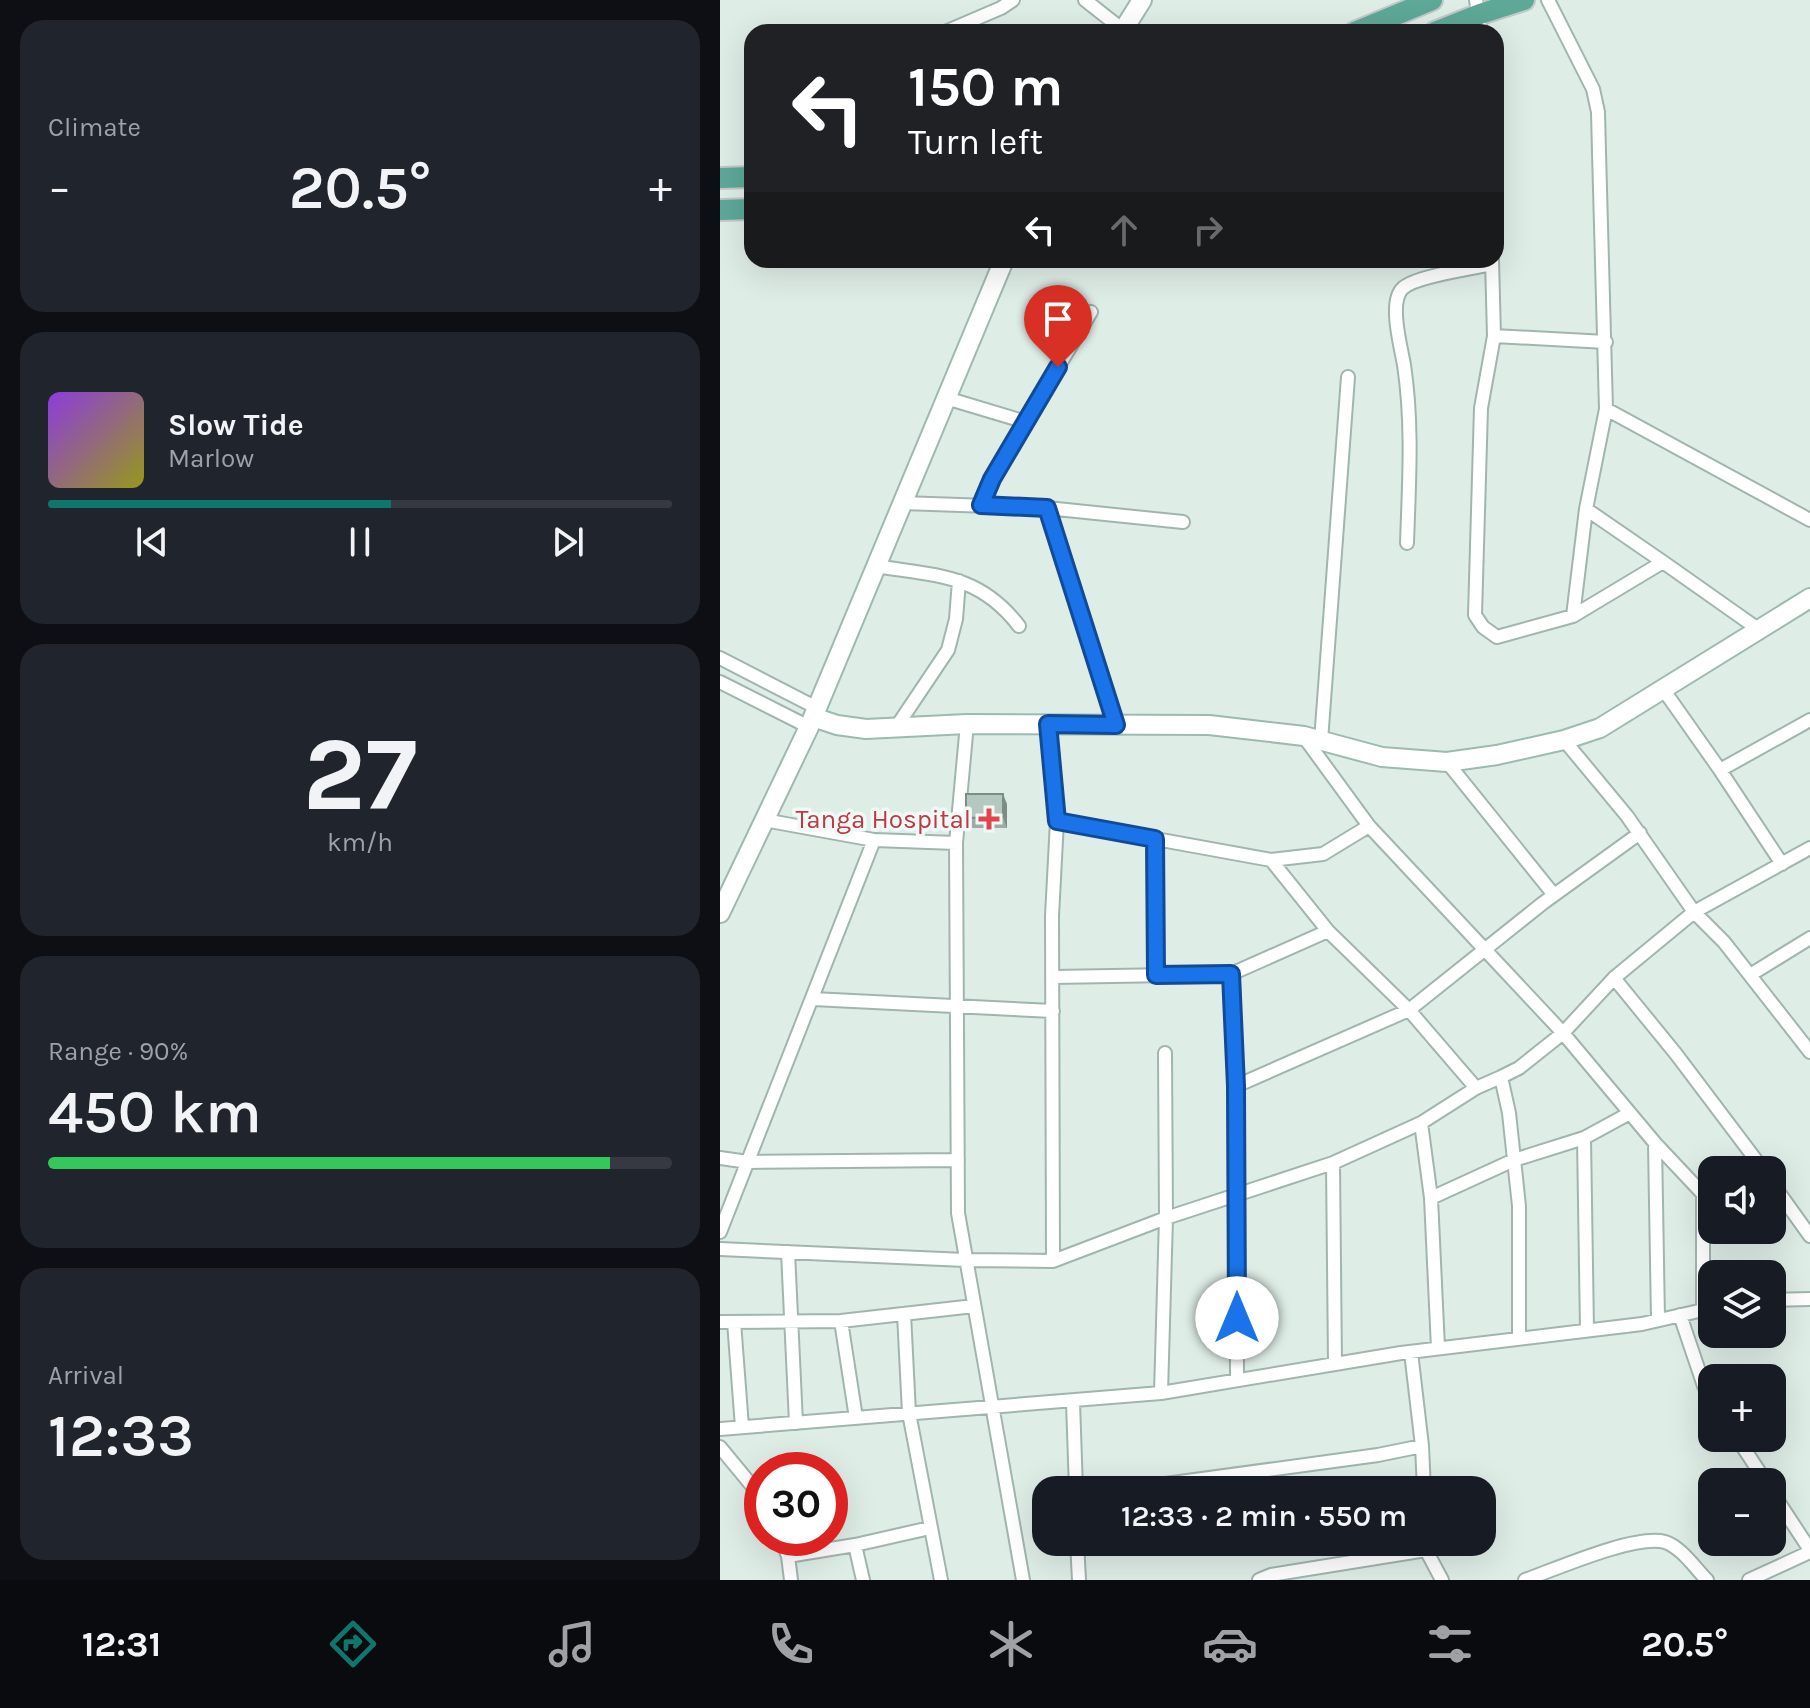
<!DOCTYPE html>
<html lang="en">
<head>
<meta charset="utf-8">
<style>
	:root { --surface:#171b24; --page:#20242c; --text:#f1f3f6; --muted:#9ea1a6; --line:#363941; --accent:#0f766e }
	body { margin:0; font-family:Karla,sans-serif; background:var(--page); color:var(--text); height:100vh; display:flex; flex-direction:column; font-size:30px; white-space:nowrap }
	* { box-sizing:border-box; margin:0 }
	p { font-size:26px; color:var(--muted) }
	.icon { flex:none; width:44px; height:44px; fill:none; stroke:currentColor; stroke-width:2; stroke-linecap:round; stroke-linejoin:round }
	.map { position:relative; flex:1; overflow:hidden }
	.side { display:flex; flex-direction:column; gap:20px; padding:20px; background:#0d0f14; width:720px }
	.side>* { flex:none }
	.hud { position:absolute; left:24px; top:24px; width:760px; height:244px; border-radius:24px; box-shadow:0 8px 32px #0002; background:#202124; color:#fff; overflow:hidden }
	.fabs { position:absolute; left:978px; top:1156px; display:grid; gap:16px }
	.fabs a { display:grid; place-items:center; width:88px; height:88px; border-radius:16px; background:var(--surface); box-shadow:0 8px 32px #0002; font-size:40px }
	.speed { position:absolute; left:24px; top:1452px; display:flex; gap:16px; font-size:40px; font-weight:700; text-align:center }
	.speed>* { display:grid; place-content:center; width:104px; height:104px; border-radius:50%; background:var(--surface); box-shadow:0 8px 32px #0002; line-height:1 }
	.speed .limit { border:12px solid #d22; background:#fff; color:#111 }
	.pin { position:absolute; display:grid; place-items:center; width:68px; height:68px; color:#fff; margin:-82px -34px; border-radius:50% 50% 50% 0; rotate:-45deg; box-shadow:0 0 8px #0007 }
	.pin .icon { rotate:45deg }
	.me { position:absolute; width:88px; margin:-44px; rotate:0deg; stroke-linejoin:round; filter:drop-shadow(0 0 6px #0008) }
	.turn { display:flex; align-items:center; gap:28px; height:168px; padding:0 32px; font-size:36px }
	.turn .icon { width:104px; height:104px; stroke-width:2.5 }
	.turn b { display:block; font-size:56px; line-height:68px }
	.lanes { display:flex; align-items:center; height:76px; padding:0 32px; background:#0003; justify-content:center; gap:40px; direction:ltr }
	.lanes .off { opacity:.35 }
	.big { font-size:60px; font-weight:600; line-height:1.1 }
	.side .tile { flex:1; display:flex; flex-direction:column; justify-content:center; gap:12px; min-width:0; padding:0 28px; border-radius:24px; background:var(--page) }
	.side .dial { align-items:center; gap:0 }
	.dial b { font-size:104px; line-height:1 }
	.song { display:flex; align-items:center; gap:24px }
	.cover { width:96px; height:96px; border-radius:12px; background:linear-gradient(135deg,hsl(270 70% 55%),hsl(60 70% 35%)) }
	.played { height:8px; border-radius:4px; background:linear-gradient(90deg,var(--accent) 55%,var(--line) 55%) }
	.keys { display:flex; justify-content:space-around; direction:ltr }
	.heat { display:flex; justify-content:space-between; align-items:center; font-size:44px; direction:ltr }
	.charge { height:12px; border-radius:6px; background:linear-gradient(90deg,#34c759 90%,var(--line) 0) }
	.trip { position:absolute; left:312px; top:1476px; width:464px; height:80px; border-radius:24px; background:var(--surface); box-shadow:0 8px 32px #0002; font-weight:600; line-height:80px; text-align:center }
	.tab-bar { display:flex; height:128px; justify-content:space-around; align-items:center; background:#090b0e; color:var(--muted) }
	.tab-bar .icon { width:56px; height:56px }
	.tab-bar .on { color:var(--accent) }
	.tab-bar b { font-size:36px; color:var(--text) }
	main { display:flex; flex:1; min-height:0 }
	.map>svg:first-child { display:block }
</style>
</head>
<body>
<main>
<section class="side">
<div class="tile"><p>Climate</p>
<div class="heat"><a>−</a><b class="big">20.5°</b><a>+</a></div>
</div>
<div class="tile">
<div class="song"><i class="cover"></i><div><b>Slow Tide</b><p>Marlow</p></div></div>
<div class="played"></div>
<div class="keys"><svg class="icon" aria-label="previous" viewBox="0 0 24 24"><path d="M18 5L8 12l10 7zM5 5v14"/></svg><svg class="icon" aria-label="pause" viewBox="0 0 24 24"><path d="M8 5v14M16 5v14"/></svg><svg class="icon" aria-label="next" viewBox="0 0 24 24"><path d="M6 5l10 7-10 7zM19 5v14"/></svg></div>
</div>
<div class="tile dial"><b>27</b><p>km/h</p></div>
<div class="tile"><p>Range · 90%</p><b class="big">450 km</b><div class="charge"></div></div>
<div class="tile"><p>Arrival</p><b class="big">12:33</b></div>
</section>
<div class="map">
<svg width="1090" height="1580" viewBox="0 0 1090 1580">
	<rect width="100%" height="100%" fill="#dfede7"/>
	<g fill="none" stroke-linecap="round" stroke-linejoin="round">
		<defs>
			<path id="street" d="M365 0 403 30
				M756 0 761 32
				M828 0 873 89 878 112 879 152 886 409 866 509 853 616
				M225 32 281 8 293 0
				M772 260 774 336 761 408 755 615 763 627 777 637 853 616 943 562 1038 629
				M774 336 886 342
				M226 398 306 422
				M886 409 1090 520
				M182 503 327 508 463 522
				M261 505 281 463 371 312
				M327 508 396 725
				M866 509 943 562
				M687 543C689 483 693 424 684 365 681 347 668 301 683 288 696 276 752 269 772 264
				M156 566C217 576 259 574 299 626
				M0 658 97 708
				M0 682 89 727
				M943 689 1000 770 1090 720
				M247 724 236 843 238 1213 303 1580
				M328 724 337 821 332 916 333 1261
				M175 729 228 650 236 619 239 581
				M844 740 907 816 974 912 1004 942 1090 1052
				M601 741 628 377
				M727 762 834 895
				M1000 770 1062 864
				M44 820 154 840 236 843
				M337 821 551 860 608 931
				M649 826 843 1033 935 1143 938 1320
				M435 839 436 975
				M551 860 603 854 649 826 584 737
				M1030 975 1090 938
				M333 977 511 974
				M894 978 956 1054 1036 1160 1020 1170
				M93 999 333 1011
				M516 1086 689 1010 823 903 920 833
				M701 1123 711 1198 718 1348
				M935 1143 983 1194
				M0 1158 28 1162 238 1160
				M1052 1183 1090 1236
				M711 1198 794 1160 864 1138
				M0 1232 154 840
				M0 1249 245 1260 333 1261 446 1218 613 1163
				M68 1252 76 1423
				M1052 1300 1090 1299
				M983 1310V1194L992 1188
				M184 1314 189 1413 221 1580
				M960 1315 984 1386 992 1399
				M121 1321 136 1418
				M0 1322 121 1321 254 1306
				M14 1322 22 1427
				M867 1330 864 1138 910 1113
				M799 1338V1206L789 1113 781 1077 799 1068 843 1033 894 978 974 912 1090 848
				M691 1352 702 1446 704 1490
				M615 1364 613 1163 701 1123 756 1088 781 1077
				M517 1380 516 1086 511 974 608 931 689 1010 756 1088
				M441 1393 446 1218 445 1053
				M353 1402 356 1490
				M0 1429 441 1393 681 1353 922 1324 992 1308
				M1017 1438 1046 1482
				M0 1447 42 1498
				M401 1490 658 1455 702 1446
				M1052 1492 1090 1550
				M61 1538 68 1556 135 1545 143 1580
				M357 1542 359 1580
				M706 1543V1550L722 1580
				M135 1545 210 1528
				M68 1556 71 1580
				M539 1580 551 1575 706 1550
				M805 1580C836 1569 915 1534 945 1542 961 1547 975 1568 987 1580
				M1029 1580 1090 1552"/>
			<path id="secondary" d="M402 32 422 0
				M93 717 117 725 146 729 247 724 489 725 584 736 662 757 727 762 777 755 844 740 880 728 1090 598
				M0 913 89 727 284 260"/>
			<path id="primary" d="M635 32 712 0
				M715 32 760 14 804 0
				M0 178 32 177
				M0 210 32 209"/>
		</defs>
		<!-- street casing -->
		<use href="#street" stroke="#a1b5af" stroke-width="16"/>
		<!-- secondary casing -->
		<use href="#secondary" stroke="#9cbab0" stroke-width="22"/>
		<!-- primary casing -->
		<use href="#primary" stroke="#c0c9c7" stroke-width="24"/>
		<!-- street -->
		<use href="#street" stroke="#fff" stroke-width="12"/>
		<!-- secondary -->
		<use href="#secondary" stroke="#fff" stroke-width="18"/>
		<!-- primary -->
		<use href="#primary" stroke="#5ea898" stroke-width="20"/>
	</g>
	<!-- wall -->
	<path fill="#9baca5" d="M287 804V828H250L246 818Z"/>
	<!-- shaded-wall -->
	<path fill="#7e8c86" d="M283 794 287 804V828L283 817Z"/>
	<!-- building -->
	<path fill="#b4c8c0" stroke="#7e8c86" stroke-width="2" d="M246 794H283V817L246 818Z"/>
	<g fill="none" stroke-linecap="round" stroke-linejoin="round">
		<defs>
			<path id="route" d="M338 367 272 479 261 505 327 508 396 725 328 724 337 821 435 839 436 975 511 974 516 1086 517 1318"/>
		</defs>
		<!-- route casing -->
		<use href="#route" stroke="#114b97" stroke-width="20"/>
		<!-- route -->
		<use href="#route" stroke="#1a73e8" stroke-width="14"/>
	</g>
	<!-- markers -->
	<path fill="#e0444e" stroke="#f0f9f5" stroke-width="3" d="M265 807h8v8h8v8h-8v8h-8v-8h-8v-8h8z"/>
	<g text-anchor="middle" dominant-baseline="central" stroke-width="7" stroke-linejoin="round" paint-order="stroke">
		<!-- health labels -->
		<g font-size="26" fill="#be3a42" stroke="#f0f9f5" text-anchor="end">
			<text x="251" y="819">Tanga Hospital</text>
		</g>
	</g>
</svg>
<div class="fabs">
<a><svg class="icon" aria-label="sound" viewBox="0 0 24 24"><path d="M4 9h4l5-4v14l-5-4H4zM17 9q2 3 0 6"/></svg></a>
<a><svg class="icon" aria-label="layers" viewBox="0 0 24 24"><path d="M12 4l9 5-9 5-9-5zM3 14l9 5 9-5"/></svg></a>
<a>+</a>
<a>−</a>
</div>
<div class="speed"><div class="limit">30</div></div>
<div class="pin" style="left:338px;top:367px;background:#d93025"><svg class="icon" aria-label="arrive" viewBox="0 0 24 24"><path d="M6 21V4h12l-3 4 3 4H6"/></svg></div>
<svg class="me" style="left:517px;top:1318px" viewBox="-20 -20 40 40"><circle r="19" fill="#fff"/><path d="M0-13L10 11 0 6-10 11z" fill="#1a73e8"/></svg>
<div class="trip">12:33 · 2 min · 550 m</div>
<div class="hud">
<div class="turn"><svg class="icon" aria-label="left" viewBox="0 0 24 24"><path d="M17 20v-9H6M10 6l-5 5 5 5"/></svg><div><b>150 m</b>Turn left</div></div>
<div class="lanes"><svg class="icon" aria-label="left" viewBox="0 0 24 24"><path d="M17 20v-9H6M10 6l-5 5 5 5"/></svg><svg class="icon off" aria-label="ahead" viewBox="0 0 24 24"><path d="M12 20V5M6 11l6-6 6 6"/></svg><svg class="icon off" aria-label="right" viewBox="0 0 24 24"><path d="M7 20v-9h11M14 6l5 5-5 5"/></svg></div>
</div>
</div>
</main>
<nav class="tab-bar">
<b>12:31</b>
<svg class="icon on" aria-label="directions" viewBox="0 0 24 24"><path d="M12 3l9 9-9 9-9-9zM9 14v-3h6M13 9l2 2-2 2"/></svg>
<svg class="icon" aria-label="music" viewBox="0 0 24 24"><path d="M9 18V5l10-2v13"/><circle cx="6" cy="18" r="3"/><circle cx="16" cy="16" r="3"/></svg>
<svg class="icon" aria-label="phone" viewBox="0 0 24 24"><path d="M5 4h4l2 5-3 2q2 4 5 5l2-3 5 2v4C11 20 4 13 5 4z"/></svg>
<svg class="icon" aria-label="climate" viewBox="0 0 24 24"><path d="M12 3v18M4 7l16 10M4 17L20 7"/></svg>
<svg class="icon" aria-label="car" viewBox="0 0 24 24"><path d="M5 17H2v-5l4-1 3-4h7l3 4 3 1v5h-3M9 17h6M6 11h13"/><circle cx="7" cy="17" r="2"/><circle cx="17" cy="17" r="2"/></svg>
<svg class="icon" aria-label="filters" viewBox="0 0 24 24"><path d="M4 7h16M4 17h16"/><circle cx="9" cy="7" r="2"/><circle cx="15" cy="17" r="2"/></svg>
<b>20.5°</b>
</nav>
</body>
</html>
